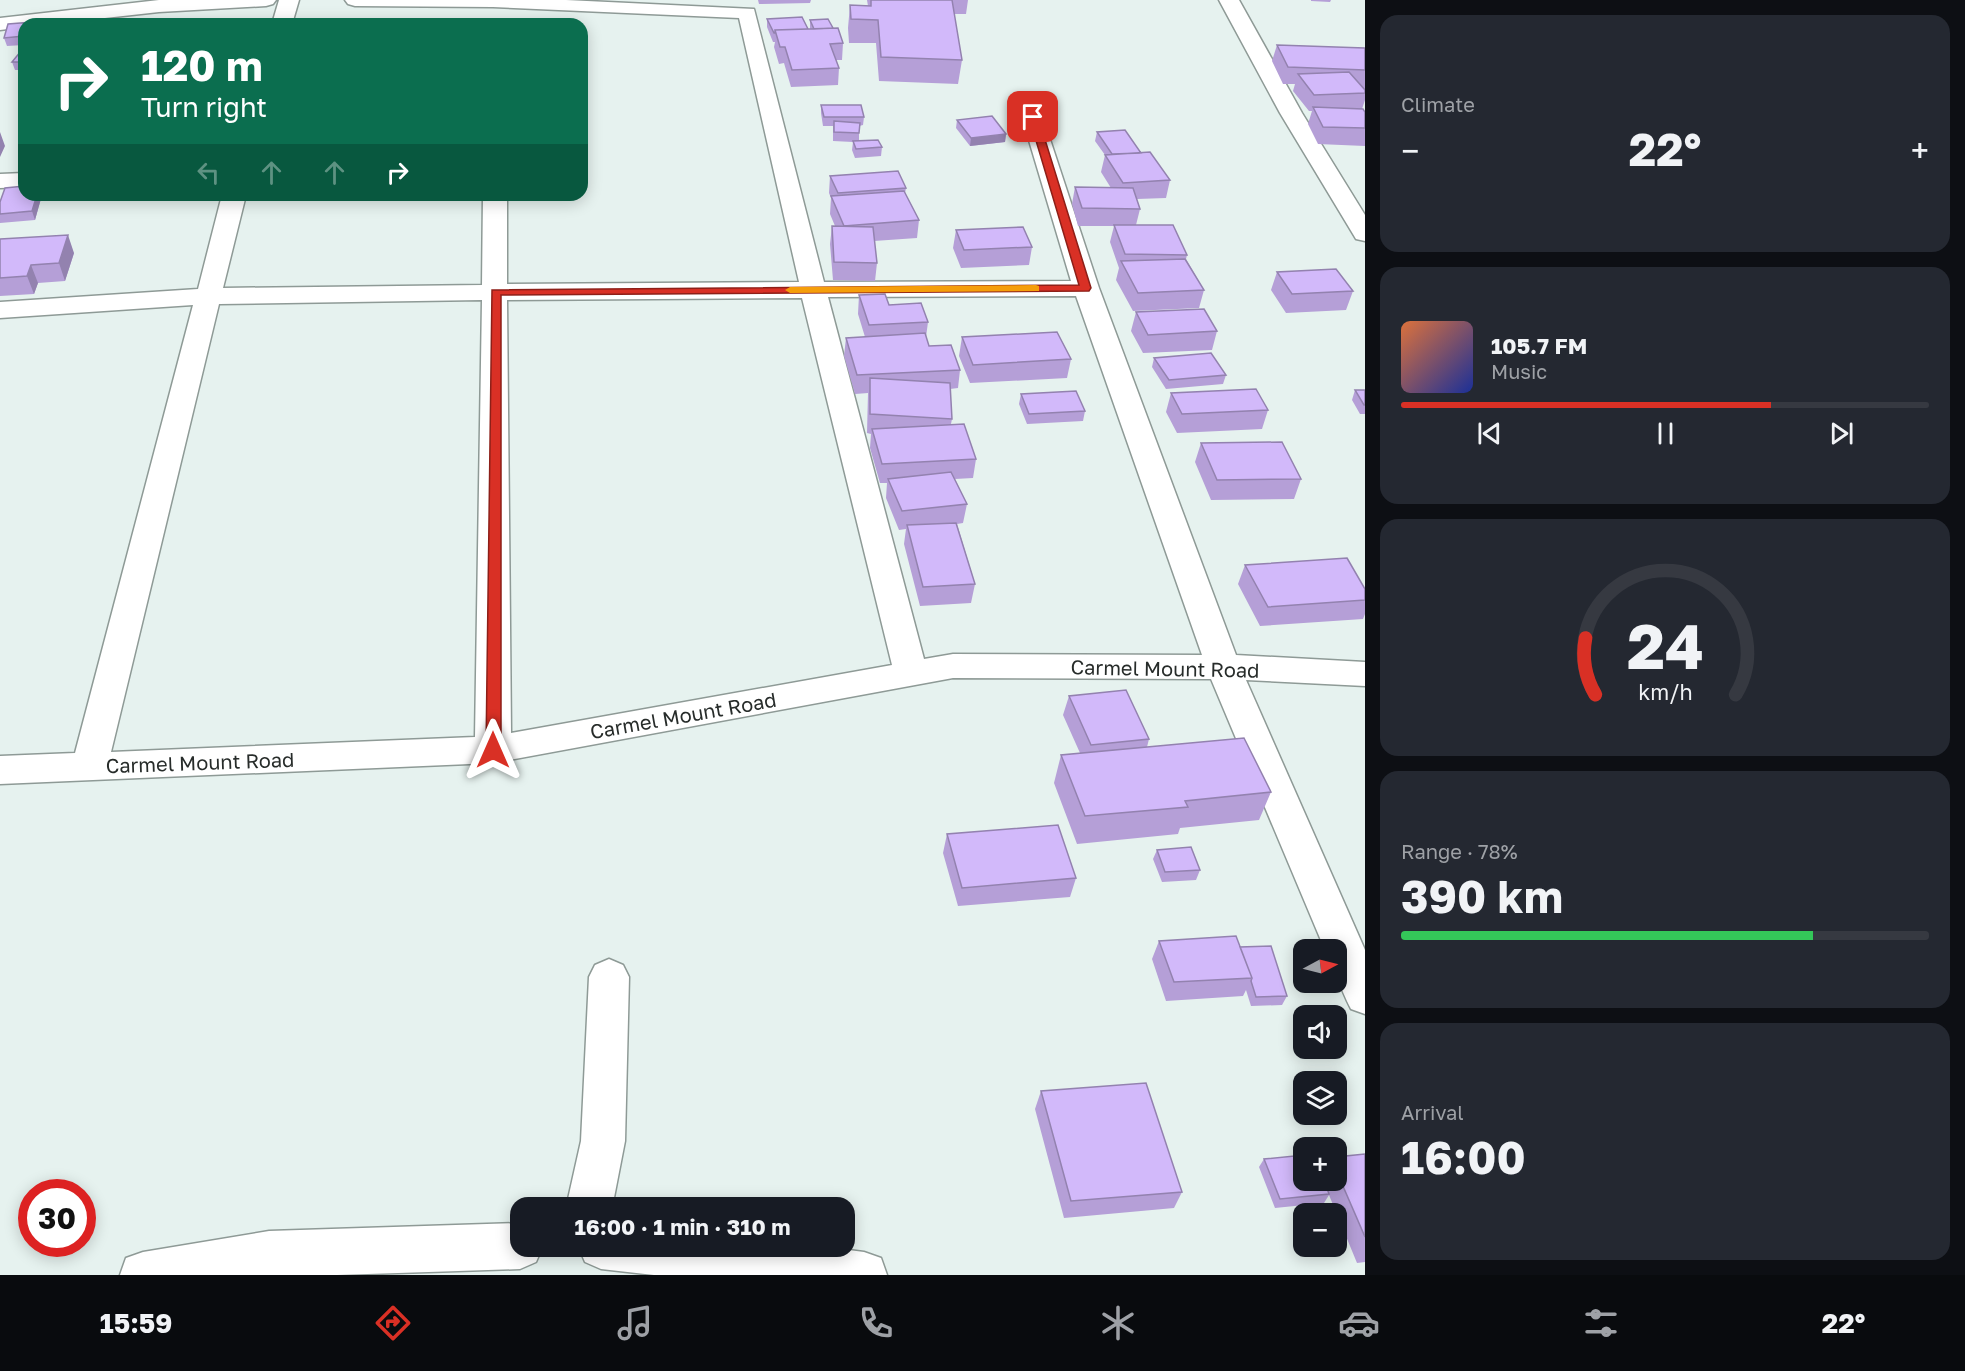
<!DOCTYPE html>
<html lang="en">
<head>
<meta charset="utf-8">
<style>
	:root { --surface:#171b24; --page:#242831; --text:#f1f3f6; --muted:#9ea1a6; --line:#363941; --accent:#d93025 }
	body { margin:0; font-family:"Golos Text",sans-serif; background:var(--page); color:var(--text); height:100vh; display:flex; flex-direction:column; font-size:22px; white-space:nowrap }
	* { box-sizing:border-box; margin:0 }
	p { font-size:20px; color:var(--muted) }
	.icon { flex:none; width:33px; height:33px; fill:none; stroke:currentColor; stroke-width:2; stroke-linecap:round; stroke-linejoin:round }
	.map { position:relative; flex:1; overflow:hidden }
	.drawer { display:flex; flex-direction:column; gap:15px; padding:15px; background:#0d0f14; width:600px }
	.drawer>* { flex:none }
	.hud { position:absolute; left:18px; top:18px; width:570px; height:183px; border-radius:18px; box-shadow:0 3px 15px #0003; background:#0b6e4f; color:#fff; overflow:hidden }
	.needle { width:39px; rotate:83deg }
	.buttons { position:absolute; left:1293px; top:939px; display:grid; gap:12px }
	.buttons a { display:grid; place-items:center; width:54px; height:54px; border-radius:12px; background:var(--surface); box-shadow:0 3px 15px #0003; font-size:30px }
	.speed { position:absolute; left:18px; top:1179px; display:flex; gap:12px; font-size:30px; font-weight:700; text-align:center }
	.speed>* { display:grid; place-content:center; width:78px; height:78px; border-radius:50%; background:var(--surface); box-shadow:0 3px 15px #0003; line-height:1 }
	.speed .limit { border:9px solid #d22; background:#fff; color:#111 }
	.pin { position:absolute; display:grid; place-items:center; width:51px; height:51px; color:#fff; margin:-26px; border-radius:12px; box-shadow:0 3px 9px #0006 }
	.me { position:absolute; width:66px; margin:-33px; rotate:0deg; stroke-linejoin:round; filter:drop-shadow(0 0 4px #0008) }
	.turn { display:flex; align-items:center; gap:21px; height:126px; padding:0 24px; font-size:27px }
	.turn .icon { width:78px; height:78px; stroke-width:2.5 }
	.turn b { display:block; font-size:42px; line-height:51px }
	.lanes { display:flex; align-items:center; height:57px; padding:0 24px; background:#0003; justify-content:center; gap:30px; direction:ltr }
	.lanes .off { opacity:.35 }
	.big { font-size:45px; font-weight:700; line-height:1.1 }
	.drawer .tile { flex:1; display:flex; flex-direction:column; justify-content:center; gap:9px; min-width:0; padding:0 21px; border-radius:18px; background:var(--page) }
	.drawer .dial { align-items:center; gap:0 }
	.dial svg { height:156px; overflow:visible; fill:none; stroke:var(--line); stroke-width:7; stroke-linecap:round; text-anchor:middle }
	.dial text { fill:var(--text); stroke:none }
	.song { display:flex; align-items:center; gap:18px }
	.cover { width:72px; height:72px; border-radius:9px; background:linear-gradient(135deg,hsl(20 70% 55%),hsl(230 70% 35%)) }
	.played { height:6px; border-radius:3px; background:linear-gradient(90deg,var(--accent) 70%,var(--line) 70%) }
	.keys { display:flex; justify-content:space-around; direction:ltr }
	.heat { display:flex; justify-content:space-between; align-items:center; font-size:33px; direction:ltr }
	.charge { height:9px; border-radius:4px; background:linear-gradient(90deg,#34c759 78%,var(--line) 0) }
	.trip { position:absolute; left:510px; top:1197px; width:345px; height:60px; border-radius:18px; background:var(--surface); box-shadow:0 3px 15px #0003; font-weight:700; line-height:60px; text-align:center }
	.menu { display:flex; height:96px; justify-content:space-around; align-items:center; background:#090b0e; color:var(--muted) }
	.menu .icon { width:42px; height:42px }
	.menu .selected { color:var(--accent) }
	.menu b { font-size:27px; color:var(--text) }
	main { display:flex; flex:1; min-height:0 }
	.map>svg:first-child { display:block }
</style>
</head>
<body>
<main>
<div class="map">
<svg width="1365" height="1275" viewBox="0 0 1365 1275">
	<rect width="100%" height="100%" fill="#e6f2ef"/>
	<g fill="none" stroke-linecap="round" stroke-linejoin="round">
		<defs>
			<path id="minor" d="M159 0H276L273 4 266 6 159 12 51 24H24V27L0 30V18Z
				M279 0H299L292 24H272Z
				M345 0H566L754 9 824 282 1071 281 1022 117 1025 112 1033 111 1041 112 1099 288 1236 655 1365 662V686L1246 680 1365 950V1014L1351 1009C1339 985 1336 976 1336 950H1325L1211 679 953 678 493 763 0 784V756L75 753 193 305 0 318V302L198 289 222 195H246L223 288 482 285 483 195H507V284L799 282 739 18 493 7 355 6 348 4ZM1076 296 1202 655 953 654 924 659 828 297ZM802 298 892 665 511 733 507 300ZM482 300 475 737 111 752 219 304Z
				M1219 0H1239L1302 113 1365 215V241L1356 239 1353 234 1280 113Z
				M24 173V187L0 188V174Z
				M609 959 623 965 629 977 625 1141 612 1208H566L581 1141 589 977 595 965Z
				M520 1223V1246H543L536 1262 520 1269 337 1275H120L126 1258 143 1252 269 1231Z
				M578 1246H818L864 1252 881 1258 887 1275H654L601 1269 585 1262Z"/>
		</defs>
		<!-- minor casing -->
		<use href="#minor" stroke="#8e9a96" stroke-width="3"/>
		<!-- minor -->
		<use href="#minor" fill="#fff" fill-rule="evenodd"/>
	</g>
	<!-- wall -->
	<path fill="#b59fd7" d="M758 0H811L810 3 759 4Z
		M867 0H968L966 14H954L962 60 958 84 879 81 876 43H849L848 28 850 5 868 6Z
		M1311 0H1331L1330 2 1311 1Z
		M767 19 808 29H810V20L833 28 843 43 842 60H836L839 68 838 85 791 87 784 63 779 64 774 47 775 42H773L767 27Z
		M24 24V45L7 46 4 38Z
		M1277 45 1365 48V102V100L1362 109 1365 112V146L1318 144 1308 124 1312 111H1309L1293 91 1295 84H1283L1272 61Z
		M24 51V70H15L12 62Z
		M821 105 864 117 863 125 859 126V141L882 147 881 156 855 158 852 150 853 142 833 141V126H823L821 113Z
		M957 120 1006 134 1005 142 970 146 956 128Z
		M1097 132 1141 153 1170 180 1166 198 1137 199 1140 209 1136 225 1187 255 1186 259 1204 290 1199 308 1133 311 1116 280 1119 268 1110 242 1114 226H1078L1072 204 1075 187 1111 188 1101 172 1105 155 1095 141Z
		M830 176 906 188 905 193 919 220 917 238 874 241 877 263 875 281 833 280 830 244 832 226H835L830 214 831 198 829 193Z
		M24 195H42L35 220 0 223V202Z
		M956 230 1032 247 1029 265 961 268 953 248Z
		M0 239 74 253 65 281 38 283 34 294 0 296Z
		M1277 272 1353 291 1346 310 1286 313 1271 290Z
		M859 295 889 305 928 322 926 337 929 346 960 370 958 388 950 389 952 419 951 424 976 459 973 478 955 479 967 504 963 523 957 524 975 584 971 603 920 606 904 544 906 529 899 530 886 498 887 483H880L870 448 871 434 867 433 868 393 855 394 844 356 846 338 865 337 858 314Z
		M1136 312 1217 331 1212 350 1143 353 1131 331Z
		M962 337 1071 359 1067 378 970 383 959 356Z
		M1154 358 1226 375 1223 384 1166 389 1152 367Z
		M1355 390H1365V414H1360L1352 400Z
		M1171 393 1268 410 1262 429 1177 433 1166 412Z
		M1021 394 1085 411 1083 421 1027 424 1019 404Z
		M1201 443 1301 479 1294 499 1211 500 1195 462Z
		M1245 565 1365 589V614L1363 619 1260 626 1238 584Z
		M1069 696 1149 739 1147 747 1271 792 1259 820 1180 828 1178 834 1077 844 1054 783 1061 755 1080 753 1063 715Z
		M947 834 1076 878 1070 897 958 906 943 853Z
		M1157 850 1200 870 1196 880 1162 882 1153 859Z
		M1159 941 1240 947 1287 996 1282 1005 1251 1006 1246 990 1243 996 1166 1001 1152 959Z
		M1041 1091 1182 1192 1174 1208 1064 1218 1035 1109Z
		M1365 1154V1262L1357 1263 1329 1195 1324 1203 1275 1208 1259 1167 1264 1159 1304 1180H1336V1157Z"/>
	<!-- shaded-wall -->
	<path fill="#9382af" d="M0 132 5 146 0 157Z
		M1006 134 1005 142 970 146 971 138Z
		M37 195H42L35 220 32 211Z
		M68 235 74 253 65 281 59 263Z
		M31 265 38 283 34 294 27 276Z"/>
	<!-- building -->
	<path fill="#d2b9fa" stroke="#9382af" stroke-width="1.5" d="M871 0H952L962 60 881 57 878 20 851 19 850 5 871 6Z
		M802 17 808 29 775 30V33H774L767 19Z
		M828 19 833 28 814 29 810 20Z
		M58 20 57 24H24V36L4 38 8 24Z
		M838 28 843 43 830 44 839 68 792 70 785 47H780L775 30Z
		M1277 45 1365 48V70L1288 67Z
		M21 51H24V62H12Z
		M1349 72 1365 90V93L1314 95 1298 74Z
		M821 105H861L864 117H824Z
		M1313 107 1363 109 1365 112V128L1323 127Z
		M992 116 1006 134 971 138 957 120Z
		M834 121 860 123 859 133 834 132Z
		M1125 130 1141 153 1112 154 1097 132Z
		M878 140 882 147 856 149 853 141Z
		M1150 152 1170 180 1123 183 1105 155Z
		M898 171 906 188 838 193 830 176Z
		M24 186V195H37L32 211 0 214V202L5 188Z
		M1075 187 1133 188 1140 209 1082 208Z
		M904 191 919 220 844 226 831 196Z
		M1114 225H1173L1187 255 1125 254Z
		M832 226 873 227 877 263 834 262Z
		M1023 227 1032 247 964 250 956 230Z
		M68 235 59 263 31 265 27 276 0 278V239Z
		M1185 259 1204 290 1138 293 1121 261Z
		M1336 269 1353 291 1292 294 1277 272Z
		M885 294 889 305 921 303 928 322 869 325 859 295Z
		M1204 309 1217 331 1148 335 1136 312Z
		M1057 332 1071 359 973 365 962 337Z
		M925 333 929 346 951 345 960 370 857 375 846 338Z
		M1211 353 1226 375 1169 380 1154 358Z
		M870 378 950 383 952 419 870 414Z
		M1256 389 1268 410 1182 414 1171 393Z
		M1355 390H1365V405H1364Z
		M1076 391 1085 411 1029 414 1021 394Z
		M964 424 976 459 882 464 872 429Z
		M1282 442 1301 479 1217 480 1201 443Z
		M951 472 967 504 902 511 888 479Z
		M956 523 975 584 923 587 907 525Z
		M1347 558 1365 589V600L1268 607 1245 565Z
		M1126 690 1149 739 1091 745 1069 696Z
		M1244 738 1271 792 1185 801 1188 807 1085 816 1061 755Z
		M1058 825 1076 878 962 888 947 834Z
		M1191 847 1200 870 1165 872 1157 850Z
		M1236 936 1252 978 1174 982 1159 941Z
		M1271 946 1287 996 1256 997 1251 981 1252 978 1240 947Z
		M1146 1083 1182 1192 1071 1201 1041 1091Z
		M1365 1154V1237L1336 1170V1157Z
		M1304 1155V1180H1324L1329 1194 1280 1199 1264 1159Z"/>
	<!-- route -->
	<path fill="#d93025" stroke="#8d1f18" stroke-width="1.5" d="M1033 114 1038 117 1091 288 1089 291 501 295V750L499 754H488L486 750 492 290 1079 285 1029 117Z"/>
	<!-- slow -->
	<path fill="#f59e0b" d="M1036 285 1039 286V291L790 293 785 290 790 287Z"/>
	<g text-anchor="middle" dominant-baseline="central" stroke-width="4.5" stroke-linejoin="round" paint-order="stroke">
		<!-- street labels -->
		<g font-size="20" fill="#272c2a" stroke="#fff">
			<text transform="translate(1165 668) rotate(1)">Carmel Mount Road</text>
			<text transform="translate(683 715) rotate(-10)">Carmel Mount Road</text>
			<text transform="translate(200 762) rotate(-2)">Carmel Mount Road</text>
		</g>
	</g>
</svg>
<div class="buttons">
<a><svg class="needle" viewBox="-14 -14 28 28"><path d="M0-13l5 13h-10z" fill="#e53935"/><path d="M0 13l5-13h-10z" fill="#9ea1a6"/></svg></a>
<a><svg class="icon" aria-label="sound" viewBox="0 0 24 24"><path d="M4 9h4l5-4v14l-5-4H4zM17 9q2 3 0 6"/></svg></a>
<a><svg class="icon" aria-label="layers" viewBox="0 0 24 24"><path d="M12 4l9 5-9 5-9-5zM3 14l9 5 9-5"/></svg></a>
<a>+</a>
<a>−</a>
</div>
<div class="speed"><div class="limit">30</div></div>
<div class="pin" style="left:1033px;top:117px;background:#d93025"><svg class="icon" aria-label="arrive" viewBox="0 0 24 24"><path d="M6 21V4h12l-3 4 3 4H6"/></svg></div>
<svg class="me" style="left:493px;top:750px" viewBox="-20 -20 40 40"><path d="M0-17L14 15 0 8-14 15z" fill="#d93025" stroke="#fff" stroke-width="4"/></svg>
<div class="trip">16:00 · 1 min · 310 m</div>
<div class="hud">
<div class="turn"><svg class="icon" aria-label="right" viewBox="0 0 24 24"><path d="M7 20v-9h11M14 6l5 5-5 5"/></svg><div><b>120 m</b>Turn right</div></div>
<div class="lanes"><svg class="icon off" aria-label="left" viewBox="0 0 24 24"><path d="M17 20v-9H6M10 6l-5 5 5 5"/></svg><svg class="icon off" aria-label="ahead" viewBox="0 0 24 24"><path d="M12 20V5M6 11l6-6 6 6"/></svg><svg class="icon off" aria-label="ahead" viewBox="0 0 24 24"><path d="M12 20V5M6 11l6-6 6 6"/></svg><svg class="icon" aria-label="right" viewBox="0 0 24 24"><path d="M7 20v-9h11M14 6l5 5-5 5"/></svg></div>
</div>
</div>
<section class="drawer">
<div class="tile"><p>Climate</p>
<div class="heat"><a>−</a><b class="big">22°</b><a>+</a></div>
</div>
<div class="tile">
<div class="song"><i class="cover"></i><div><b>105.7 FM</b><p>Music</p></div></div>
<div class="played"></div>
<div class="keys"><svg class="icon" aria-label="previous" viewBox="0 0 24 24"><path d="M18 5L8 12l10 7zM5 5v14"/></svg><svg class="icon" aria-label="pause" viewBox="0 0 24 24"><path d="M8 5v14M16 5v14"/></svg><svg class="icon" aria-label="next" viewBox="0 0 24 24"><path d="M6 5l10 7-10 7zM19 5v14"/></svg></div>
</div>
<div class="tile dial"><svg viewBox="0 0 100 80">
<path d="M14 69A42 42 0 1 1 86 69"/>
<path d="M14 69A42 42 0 0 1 9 40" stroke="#d93025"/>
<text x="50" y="56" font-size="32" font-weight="700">24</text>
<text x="50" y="72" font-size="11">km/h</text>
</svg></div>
<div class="tile"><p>Range · 78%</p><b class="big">390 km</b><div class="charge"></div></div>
<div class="tile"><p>Arrival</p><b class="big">16:00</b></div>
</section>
</main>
<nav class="menu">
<b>15:59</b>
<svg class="icon selected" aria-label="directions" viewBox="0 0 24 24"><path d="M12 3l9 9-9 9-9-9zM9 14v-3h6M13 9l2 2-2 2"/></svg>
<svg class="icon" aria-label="music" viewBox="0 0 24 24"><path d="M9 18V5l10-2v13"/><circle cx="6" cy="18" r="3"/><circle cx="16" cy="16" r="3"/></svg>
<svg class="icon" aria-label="phone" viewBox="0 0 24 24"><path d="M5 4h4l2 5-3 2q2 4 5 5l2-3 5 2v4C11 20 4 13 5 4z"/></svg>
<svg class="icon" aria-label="climate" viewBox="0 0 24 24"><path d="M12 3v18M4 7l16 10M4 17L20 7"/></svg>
<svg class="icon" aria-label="car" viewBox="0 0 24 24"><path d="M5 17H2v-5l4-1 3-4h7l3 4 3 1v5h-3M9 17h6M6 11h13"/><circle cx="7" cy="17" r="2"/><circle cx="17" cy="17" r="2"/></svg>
<svg class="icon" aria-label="filters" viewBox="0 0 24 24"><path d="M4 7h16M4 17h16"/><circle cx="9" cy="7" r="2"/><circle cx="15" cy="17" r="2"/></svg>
<b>22°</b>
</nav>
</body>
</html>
